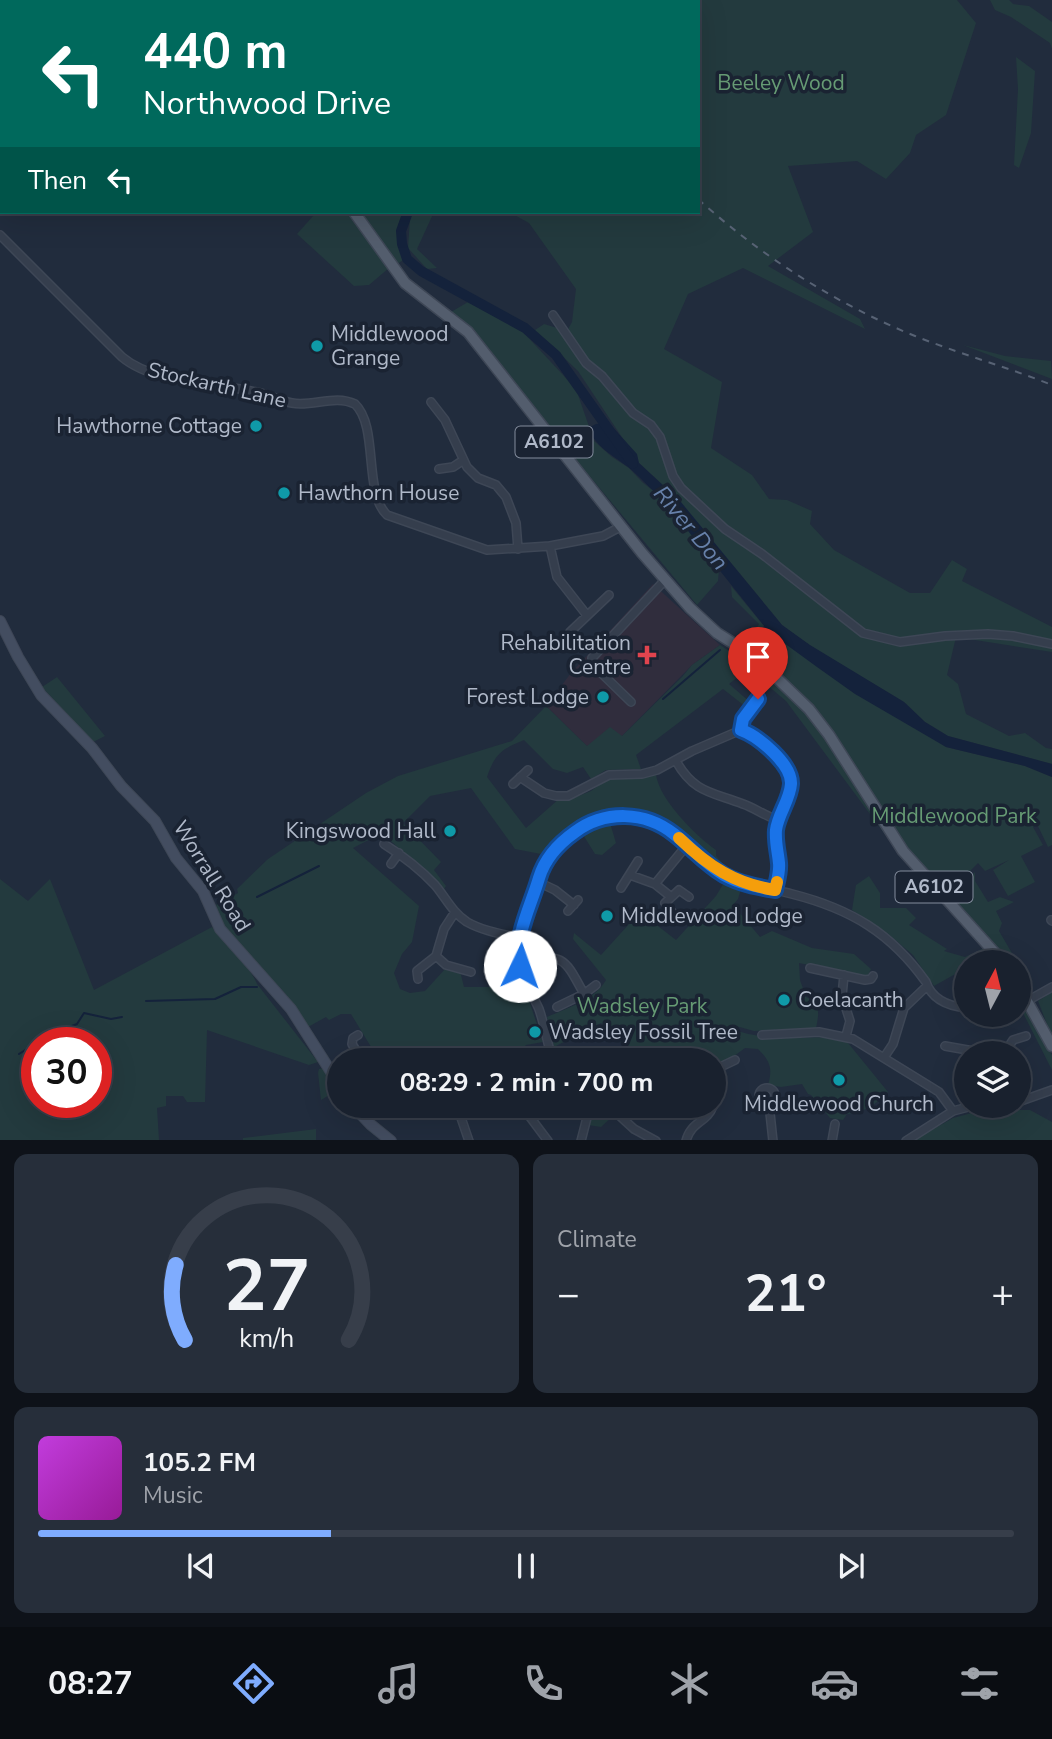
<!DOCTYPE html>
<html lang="en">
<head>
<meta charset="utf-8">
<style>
	:root { --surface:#19212e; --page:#262e3a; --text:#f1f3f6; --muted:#9fa3aa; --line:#373e4a; --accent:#7facfe }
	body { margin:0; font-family:"Nunito Sans",sans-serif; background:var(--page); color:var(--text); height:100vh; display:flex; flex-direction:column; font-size:26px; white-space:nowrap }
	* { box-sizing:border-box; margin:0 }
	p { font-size:23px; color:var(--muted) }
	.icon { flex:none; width:38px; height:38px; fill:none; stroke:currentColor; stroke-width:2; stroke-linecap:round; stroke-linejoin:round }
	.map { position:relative; height:1140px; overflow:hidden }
	.drawer { display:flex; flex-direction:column; gap:14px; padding:14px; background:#0e1219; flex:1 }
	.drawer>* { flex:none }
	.hud { position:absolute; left:0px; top:0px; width:700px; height:214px; box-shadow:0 7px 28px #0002,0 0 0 2px var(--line); background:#00695c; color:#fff; overflow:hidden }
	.needle { width:46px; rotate:7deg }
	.fabs { position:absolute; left:954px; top:950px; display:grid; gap:14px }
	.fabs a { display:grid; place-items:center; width:77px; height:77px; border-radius:50%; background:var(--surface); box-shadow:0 7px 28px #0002,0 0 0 2px var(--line); font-size:35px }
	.speed { position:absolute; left:21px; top:1027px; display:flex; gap:14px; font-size:35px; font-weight:700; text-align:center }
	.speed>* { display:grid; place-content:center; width:91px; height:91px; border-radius:50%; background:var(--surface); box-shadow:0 7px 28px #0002,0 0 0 2px var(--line); line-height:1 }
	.speed .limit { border:10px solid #d22; background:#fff; color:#111 }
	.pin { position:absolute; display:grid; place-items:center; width:60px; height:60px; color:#fff; margin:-72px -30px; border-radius:50% 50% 50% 0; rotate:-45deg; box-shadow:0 0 7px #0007 }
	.pin .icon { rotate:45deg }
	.me { position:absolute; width:77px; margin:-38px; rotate:3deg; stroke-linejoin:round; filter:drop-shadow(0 0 5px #0008) }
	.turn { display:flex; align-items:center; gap:24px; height:147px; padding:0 28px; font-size:32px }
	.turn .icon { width:91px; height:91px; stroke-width:2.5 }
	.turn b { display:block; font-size:49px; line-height:60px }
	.then { display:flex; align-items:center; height:66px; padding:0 28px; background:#0003; gap:14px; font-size:26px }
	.big { font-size:52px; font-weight:700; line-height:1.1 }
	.drawer .widget { flex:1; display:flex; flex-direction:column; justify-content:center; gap:10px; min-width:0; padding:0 24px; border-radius:14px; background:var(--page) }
	.drawer .dial { align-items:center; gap:0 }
	.dial svg { height:182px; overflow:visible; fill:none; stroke:var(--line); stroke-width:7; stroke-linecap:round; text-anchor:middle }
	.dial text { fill:var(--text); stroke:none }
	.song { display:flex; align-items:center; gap:21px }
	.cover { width:84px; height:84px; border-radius:10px; background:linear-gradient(135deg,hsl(290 70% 55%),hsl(300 70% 35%)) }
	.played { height:7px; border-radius:4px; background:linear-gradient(90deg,var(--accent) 30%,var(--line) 30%) }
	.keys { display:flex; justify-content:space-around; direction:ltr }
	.heat { display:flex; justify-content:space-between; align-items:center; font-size:38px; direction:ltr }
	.drawer .tiles { flex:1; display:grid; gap:14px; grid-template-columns:1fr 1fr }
	.widget:last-child { grid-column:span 2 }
	.trip { position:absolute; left:327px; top:1048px; width:399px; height:70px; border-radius:35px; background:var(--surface); box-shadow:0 7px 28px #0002,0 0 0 2px var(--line); font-weight:700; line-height:70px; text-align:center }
	.tabs { display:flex; height:112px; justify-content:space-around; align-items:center; background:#0a0d12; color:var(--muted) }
	.tabs .icon { width:49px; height:49px }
	.tabs .selected { color:var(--accent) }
	.tabs b { font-size:32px; color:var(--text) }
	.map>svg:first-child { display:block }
</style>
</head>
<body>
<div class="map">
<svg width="1052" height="1141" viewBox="0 0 1052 1141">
	<rect width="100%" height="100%" fill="#212c3d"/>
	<!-- medical -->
	<path fill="#302d3d" d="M653 584 720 645 692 665 622 736 587 746 546 706 571 673Z"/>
	<!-- green -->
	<path fill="#233a3e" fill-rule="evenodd" d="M395 0H957L976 23 946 115 916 135 910 153 886 179 857 161 788 166 813 232 768 266 860 319 865 329 743 268 688 294 664 349 722 382 711 448 752 475 769 499 787 500 812 511 810 524 834 550 910 593H930L952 560 967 569 962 581 1052 627V652L956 637 947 675 958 684 966 714 1009 736 1025 733 1046 748 1052 749V764L948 736 925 722 904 702 810 646 782 625 680 501 639 463 578 371 535 330 544 324 567 331 572 322 576 289 529 223 509 212H698V2Z
		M990 0H1009L1013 4 1029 6 1052 22V49L1050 43 1011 17 995 10Z
		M1016 57 1035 71 1031 133 1019 168 1014 165 1018 89Z
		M311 212H349L351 219 389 268 369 285 354 286 297 234 314 215Z
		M358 212H403C395 227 397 244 403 260L396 265Z
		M414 212H434L417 249 437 268 427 269 408 248 410 218Z
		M468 302 523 332 576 389 594 441 612 457 629 468 642 482 661 497 719 569 718 581 697 605 577 461 475 331 451 312Z
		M963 345 1005 356 1051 361 1052 379Z
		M731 586 769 632 946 747 1025 766 1052 777V845L1048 847 1037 824 1033 827 1043 845 1021 856 1035 882 1008 896 993 870 1009 860 985 871 978 863 958 883 961 887 975 872V881L988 902 1000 897 1014 902 996 911 1002 923 999 931 1016 960 1012 961 1005 959 907 851 825 723 748 649 760 641 753 635 759 624 732 597Z
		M720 645C744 661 769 674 790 695 833 738 860 794 893 845L786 701 748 669 729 684 750 702 746 707 723 689 636 755 641 769 606 770 591 779 583 767 567 773 553 769 524 740C502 749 495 753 487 777L526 828 559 799 576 797 591 791 607 779 656 775C660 800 695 835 716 850V856L726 867V870C685 843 663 805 607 813L616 843 602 855 595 854 577 825 541 854 515 849 471 788 430 796 403 823 441 862 434 870 446 886 444 889 382 833 353 848 419 906 412 942 402 954 394 973 400 989 410 993 425 991 446 968 460 971 464 987H497L523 983 543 1042 526 1045 510 1060H448C441 1057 392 1060 379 1060L351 1014H341L329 1020 326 1017 308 1027C300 1015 292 1001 283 991 259 964 224 942 216 905L238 893 237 889 268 859 366 793 398 776 512 741 546 706 587 746 610 727 622 736 682 677 692 665Z
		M57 677 105 736 93 742 42 687Z
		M869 876 880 893V908H906L916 918 909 925 947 949 944 951 965 957 982 949 994 962H966V968L934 986 913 955 887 933 852 910 856 885Z
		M0 879 28 901 50 879 94 990 212 927C224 945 251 967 257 984L318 1062 309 1065 207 1030 205 1102H187L183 1096H166V1106L157 1108 159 1140H0ZM37 1043H96V1102H37Z
		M725 881 741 889 738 899 733 905 760 937 772 931 812 948 854 954 871 969 867 977 799 963 800 980 806 997C821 1004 819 1014 816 1028L754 1031 736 1026 731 1029C767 1042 806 1036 844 1038L888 1092C877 1104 863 1113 847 1114L843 1120 830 1118 811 1095 808 1094 802 1084 781 1087 768 1085C773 1068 770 1061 758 1049L745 1048 730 1059 714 1067V1060H639L601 1023 554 1047 547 1017C567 1008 595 1000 606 980L573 939 574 933 601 955 640 912 676 940 716 896Z
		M1052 992V1037L1038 1001Z
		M1018 995 1052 1055V1070L1021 1009 1019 1010Z
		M324 1068 336 1091 321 1100 318 1073 319 1069Z
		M596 1106 603 1107 613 1116 601 1127 588 1125 592 1111Z
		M983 1110H1030L1052 1122V1140H914L953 1118Z
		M316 1129V1140H243V1138Z"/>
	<!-- water -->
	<path fill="#14223b" d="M609 423 637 454 639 463 680 501 782 625 810 645 904 702 925 722 948 736 1052 764V777L1025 766 946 747 855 694 817 667 769 632 661 497C649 488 639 476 628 467 611 454 597 448 588 428L596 424Z"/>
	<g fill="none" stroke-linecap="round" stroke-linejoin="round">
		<!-- stream -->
		<path stroke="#14223b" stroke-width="2" d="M755 634 766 626
			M663 699 720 650
			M257 897 319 866
			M146 1001 215 999 241 987H257
			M19 1054 49 1035 77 1024 84 1013 111 1019 122 1017"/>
		<!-- river -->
		<path stroke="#14223b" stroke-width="10" d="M387 0 388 2
			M408 212 401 231 402 244 407 259 421 271 525 328 556 355 633 464"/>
		<defs>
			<path id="street" d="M0 235 122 357C154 384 216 383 256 392 268 394 280 401 292 403 313 407 335 394 355 404 379 427 363 492 387 515L487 550 550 546 603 536 622 526
				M553 315 586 363 602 376 633 413 651 425 660 437 673 476 681 488 725 529 762 554 863 633 900 642 945 636 988 634 1013 636 1052 644
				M431 402 445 420 467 467 478 478 496 485 506 497 516 523 518 549
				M439 469 453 467 462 461
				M550 546 557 577 586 614
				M570 632 609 595
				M759 695C755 708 743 715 741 730 758 736 792 764 791 784 790 800 778 814 776 830 775 842 778 852 779 863 780 872 777 881 775 890
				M631 702 594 666 592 658 665 580
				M676 761C694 793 712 792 743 804 755 808 765 816 778 820
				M520 777 544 793 556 796H568L609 775 642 774 657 770 692 751 741 730
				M513 784 528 770
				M384 844C403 856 420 869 435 885 446 898 452 912 467 922 483 931 502 934 520 938
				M391 864 399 853
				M630 875 655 884 670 896
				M538 882 555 890 574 905
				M655 884 687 845
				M621 888 638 861
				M568 911 578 900
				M673 913 665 903 679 890 689 897
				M1051 920 1052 921
				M436 956 446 965 471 972
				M519 960C564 955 563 955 584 994
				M810 968 865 980 871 979 873 976
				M844 975 842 996 850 1021 846 1036
				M418 979 417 971 436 956 444 929 455 912
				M1027 1001 1052 987
				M557 1007 584 994 596 985
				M358 1035 353 1038 352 1044 362 1060
				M762 1035 819 1032 853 1039 939 1092 953 1111
				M945 1046 990 1054
				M1004 1054 1013 1040 1026 1036
				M885 1056 893 1044 904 1008 927 986
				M553 1060C547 1044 545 1026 539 1009 532 993 521 979 519 961 516 940 525 923 531 904 536 891 538 876 544 864 561 831 603 811 638 818 679 825 698 866 735 880 754 887 773 889 792 894 851 909 891 933 926 982 932 1000 948 1006 966 1008
				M714 1070 735 1060
				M759 1096a8 8 0 1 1 16 0a8 8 0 1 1-16 0Z
				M1018 1102 1052 1090
				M769 1104 773 1141
				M400 1106 407 1112
				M457 1106 469 1141
				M517 1106 527 1113 548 1141
				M609 1106 634 1129 656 1141
				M581 1141 590 1106
				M686 1141C691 1121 707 1123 713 1106
				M832 1141 835 1124
				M906 1141 953 1111 972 1106"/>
			<path id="secondary" d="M0 621 18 657 41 695 92 748 121 786 155 821 176 858 203 891 220 929 291 1009 340 1086
				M353 1106 370 1124 391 1141"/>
			<path id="primary" d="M320 0V2
				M354 212 405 283 468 332 642 553 690 608 717 633 755 657 809 709 829 735 903 851 1003 962
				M1018 985 1052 1046"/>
		</defs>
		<!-- street casing -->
		<use href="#street" stroke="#3e4756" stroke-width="10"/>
		<!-- secondary casing -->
		<use href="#secondary" stroke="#3e4756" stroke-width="12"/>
		<!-- primary casing -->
		<use href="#primary" stroke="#3e4756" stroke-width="13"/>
		<!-- street -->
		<use href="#street" stroke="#353e4d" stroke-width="7"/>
		<!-- secondary -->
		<use href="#secondary" stroke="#434d60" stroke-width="10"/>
		<!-- primary -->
		<use href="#primary" stroke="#535d6d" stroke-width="10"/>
		<!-- rail -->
		<path stroke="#576274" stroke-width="2" stroke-dasharray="7 7" stroke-linecap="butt" d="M538 0 539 2
			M698 199C761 256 836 304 915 336 960 354 1007 367 1052 385"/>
	</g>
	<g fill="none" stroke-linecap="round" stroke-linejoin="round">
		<defs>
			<path id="route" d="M520 966C514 936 531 906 539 878 545 858 558 844 575 832 605 810 645 811 674 834 691 847 705 864 724 875 740 884 758 887 775 890 777 881 780 872 779 863 778 852 775 842 776 830 778 814 790 800 791 784 792 764 758 736 741 730L743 719 758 699"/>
		</defs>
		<!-- route casing -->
		<use href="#route" stroke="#114b97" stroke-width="18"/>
		<!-- route -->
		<use href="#route" stroke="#1a73e8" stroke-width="12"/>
		<!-- slow -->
		<path stroke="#f59e0b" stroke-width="12" d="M679 838C708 866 735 884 775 890L777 882"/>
	</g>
	<!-- markers -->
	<g fill="#0f9aa8" stroke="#1a2332" stroke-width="2.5">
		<circle cx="317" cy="346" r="7"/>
		<circle cx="256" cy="426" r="7"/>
		<circle cx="284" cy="493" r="7"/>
		<circle cx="603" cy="697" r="7"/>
		<circle cx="450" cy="831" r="7"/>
		<circle cx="607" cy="916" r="7"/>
		<circle cx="784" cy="1000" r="7"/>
		<circle cx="535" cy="1032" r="7"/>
		<circle cx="839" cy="1080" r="7"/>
	</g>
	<path fill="#e0444e" stroke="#1a2332" stroke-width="2.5" d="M643.5 644.5h7v7h7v7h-7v7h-7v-7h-7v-7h7z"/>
	<g text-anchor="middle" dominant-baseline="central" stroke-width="7" stroke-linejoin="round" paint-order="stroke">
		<!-- shield labels -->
		<g fill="#1a2332" stroke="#838c9c" stroke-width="2">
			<rect x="515.5" y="426.5" width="77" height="31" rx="5"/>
			<rect x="895.5" y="871.5" width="77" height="31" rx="5"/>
		</g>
		<g font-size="19" font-weight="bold" fill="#b0b9c9">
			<text x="554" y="442">A6102</text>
			<text x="934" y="887">A6102</text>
		</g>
		<!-- park labels -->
		<g font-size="21" fill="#669b74" stroke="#1a2332">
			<text x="781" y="83">Beeley Wood</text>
			<text x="954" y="816">Middlewood Park</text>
			<text x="642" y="1006">Wadsley Park</text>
		</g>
		<!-- poi labels -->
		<g font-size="21" fill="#b0b9c9" stroke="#1a2332" text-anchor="start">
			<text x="331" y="334">Middlewood<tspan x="331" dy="24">Grange</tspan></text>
			<text x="242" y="426" text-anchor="end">Hawthorne Cottage</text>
			<text x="298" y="493">Hawthorn House</text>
			<text x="631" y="643" text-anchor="end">Rehabilitation<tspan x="631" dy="24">Centre</tspan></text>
			<text x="589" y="697" text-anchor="end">Forest Lodge</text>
			<text x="436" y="831" text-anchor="end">Kingswood Hall</text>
			<text x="621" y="916">Middlewood Lodge</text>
			<text x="798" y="1000">Coelacanth</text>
			<text x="549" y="1032">Wadsley Fossil Tree</text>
			<text x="839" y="1104" text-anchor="middle">Middlewood Church</text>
		</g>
		<!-- street labels -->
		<g font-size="21" fill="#b0b9c9" stroke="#1a2332">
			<text transform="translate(217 385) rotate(13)">Stockarth Lane</text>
			<text transform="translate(212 876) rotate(58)">Worrall Road</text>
		</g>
		<!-- water labels -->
		<g font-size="23" font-style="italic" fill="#6781aa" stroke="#1a2332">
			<text transform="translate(691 528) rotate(50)">River Don</text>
		</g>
	</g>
</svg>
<div class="fabs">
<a><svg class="needle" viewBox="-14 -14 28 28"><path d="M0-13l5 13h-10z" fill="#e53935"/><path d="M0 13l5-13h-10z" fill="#9fa3aa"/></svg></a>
<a><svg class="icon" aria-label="layers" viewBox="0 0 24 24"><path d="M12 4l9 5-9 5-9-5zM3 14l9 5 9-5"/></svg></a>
</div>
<div class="speed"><div class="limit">30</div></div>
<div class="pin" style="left:758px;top:699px;background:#d93025"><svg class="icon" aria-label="arrive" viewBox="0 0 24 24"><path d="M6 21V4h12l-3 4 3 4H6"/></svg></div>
<svg class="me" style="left:520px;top:966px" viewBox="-20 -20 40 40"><circle r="19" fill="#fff"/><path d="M0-13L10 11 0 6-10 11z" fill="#1a73e8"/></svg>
<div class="trip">08:29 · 2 min · 700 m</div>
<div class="hud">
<div class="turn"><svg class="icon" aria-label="left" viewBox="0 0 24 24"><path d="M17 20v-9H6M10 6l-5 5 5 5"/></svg><div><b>440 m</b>Northwood Drive</div></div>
<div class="then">Then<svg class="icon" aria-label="left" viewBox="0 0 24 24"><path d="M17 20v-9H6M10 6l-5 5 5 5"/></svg></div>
</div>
</div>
<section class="drawer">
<div class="tiles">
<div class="widget dial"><svg viewBox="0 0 100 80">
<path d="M14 69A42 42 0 1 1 86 69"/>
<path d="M14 69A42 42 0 0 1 10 36" stroke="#7facfe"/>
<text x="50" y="56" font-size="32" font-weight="700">27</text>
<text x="50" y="72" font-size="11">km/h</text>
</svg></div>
<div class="widget"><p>Climate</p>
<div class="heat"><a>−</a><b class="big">21°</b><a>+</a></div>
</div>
<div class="widget">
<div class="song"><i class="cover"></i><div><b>105.2 FM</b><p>Music</p></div></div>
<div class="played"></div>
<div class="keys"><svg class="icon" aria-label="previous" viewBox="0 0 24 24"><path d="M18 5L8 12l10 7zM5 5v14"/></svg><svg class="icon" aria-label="pause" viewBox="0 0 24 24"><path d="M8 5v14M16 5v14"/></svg><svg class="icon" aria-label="next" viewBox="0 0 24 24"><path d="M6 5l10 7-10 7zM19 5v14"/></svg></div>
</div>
</div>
</section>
<nav class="tabs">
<b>08:27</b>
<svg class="icon selected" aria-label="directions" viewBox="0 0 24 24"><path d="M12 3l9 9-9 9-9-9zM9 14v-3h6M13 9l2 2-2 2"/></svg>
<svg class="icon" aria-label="music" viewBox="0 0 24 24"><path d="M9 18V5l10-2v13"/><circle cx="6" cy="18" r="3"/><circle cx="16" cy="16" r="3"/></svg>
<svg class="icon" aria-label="phone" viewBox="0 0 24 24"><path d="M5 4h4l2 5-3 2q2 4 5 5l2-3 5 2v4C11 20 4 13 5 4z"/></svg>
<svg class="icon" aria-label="climate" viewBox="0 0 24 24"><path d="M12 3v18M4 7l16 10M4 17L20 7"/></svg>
<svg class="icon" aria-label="car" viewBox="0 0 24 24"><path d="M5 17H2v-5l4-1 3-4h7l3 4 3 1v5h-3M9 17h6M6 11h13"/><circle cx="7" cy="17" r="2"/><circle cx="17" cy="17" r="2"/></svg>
<svg class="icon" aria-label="filters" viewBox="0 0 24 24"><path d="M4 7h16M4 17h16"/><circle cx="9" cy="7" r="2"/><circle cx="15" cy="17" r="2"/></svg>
</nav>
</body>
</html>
